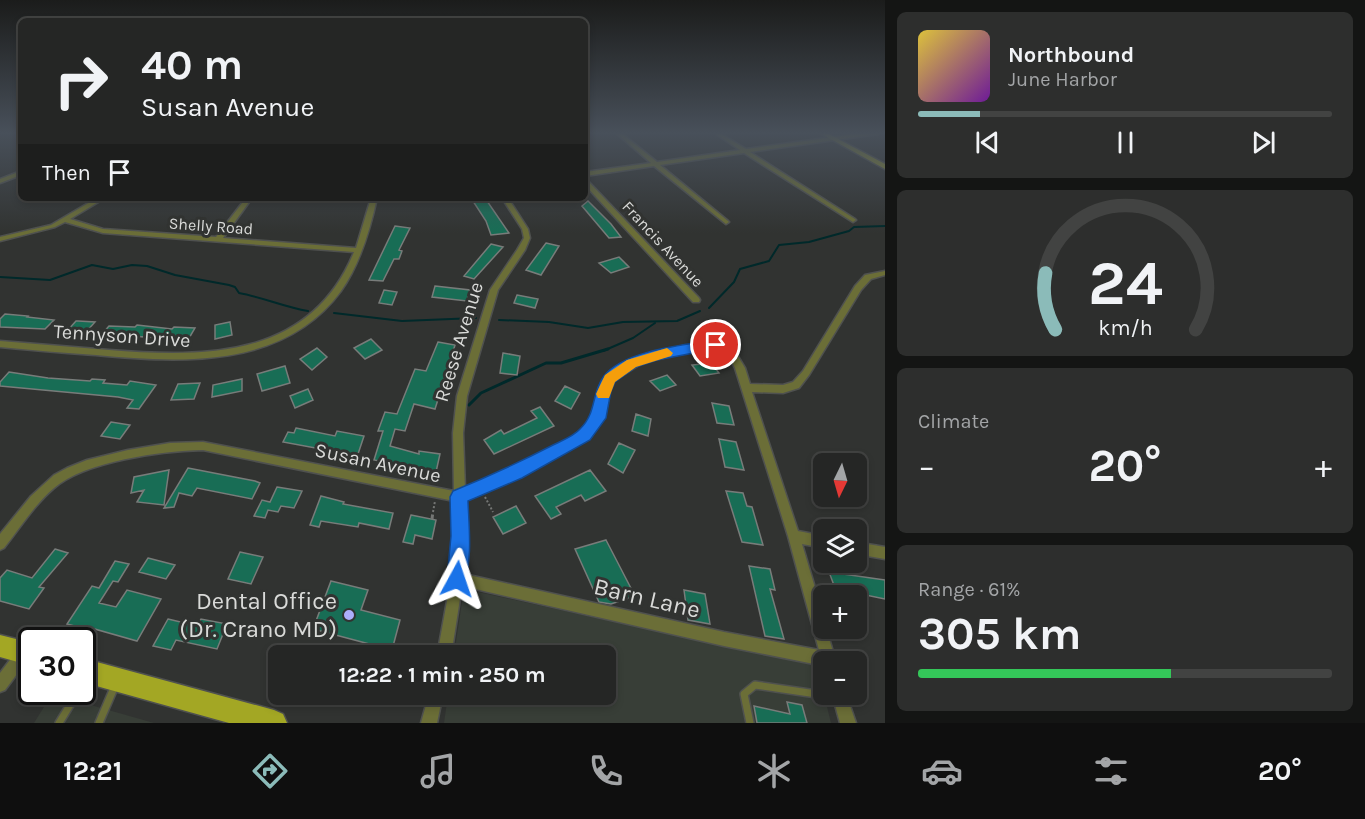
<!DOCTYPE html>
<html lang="en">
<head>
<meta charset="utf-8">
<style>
	:root { --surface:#252625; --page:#2d2e2d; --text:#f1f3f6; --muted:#a3a5a7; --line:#424342; --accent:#8bbbb9 }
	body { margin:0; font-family:Karla,sans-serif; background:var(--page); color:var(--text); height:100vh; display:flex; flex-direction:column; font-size:22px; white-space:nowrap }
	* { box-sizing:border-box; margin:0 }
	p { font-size:20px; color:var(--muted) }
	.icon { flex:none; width:33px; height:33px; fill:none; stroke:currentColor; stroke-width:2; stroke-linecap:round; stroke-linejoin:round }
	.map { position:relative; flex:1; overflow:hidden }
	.drawer { display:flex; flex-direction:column; gap:12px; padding:12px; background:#141514; width:480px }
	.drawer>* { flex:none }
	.hud { position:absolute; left:18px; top:18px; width:570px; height:183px; border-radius:9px; box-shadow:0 3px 9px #0003,0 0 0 2px var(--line); background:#252625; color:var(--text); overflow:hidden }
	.needle { width:39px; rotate:185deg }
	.buttons { position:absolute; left:813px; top:453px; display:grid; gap:12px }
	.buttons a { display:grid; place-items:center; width:54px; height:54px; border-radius:9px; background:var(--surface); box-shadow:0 3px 9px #0003,0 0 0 2px var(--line); font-size:30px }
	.speed { position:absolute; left:18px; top:627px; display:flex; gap:12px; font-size:30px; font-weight:700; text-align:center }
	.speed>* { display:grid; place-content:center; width:78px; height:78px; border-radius:50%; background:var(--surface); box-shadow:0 3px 9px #0003,0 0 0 2px var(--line); line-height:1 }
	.speed .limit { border:3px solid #111; border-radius:9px; background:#fff; color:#111 }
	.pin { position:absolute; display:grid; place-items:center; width:51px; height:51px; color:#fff; margin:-26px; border:3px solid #fff; border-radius:50%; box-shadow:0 2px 6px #0007 }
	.me { position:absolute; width:66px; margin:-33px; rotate:5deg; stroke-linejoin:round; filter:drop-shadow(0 0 4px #0008) }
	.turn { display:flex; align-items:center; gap:21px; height:126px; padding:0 24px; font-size:27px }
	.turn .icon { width:78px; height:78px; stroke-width:2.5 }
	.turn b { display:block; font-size:42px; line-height:51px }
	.then { display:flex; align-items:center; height:57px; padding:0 24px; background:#0003; gap:12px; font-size:22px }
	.big { font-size:45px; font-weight:700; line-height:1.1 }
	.drawer .widget { flex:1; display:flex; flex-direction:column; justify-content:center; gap:9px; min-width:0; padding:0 21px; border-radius:9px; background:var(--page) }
	.drawer .dial { align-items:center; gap:0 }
	.dial svg { height:156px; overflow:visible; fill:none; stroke:var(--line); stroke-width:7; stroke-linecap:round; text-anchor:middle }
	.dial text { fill:var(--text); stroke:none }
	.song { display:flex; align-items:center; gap:18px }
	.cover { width:72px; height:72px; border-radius:9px; background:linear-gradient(135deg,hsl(50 70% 55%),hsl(280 70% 35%)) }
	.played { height:6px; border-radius:3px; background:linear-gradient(90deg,var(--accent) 15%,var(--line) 15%) }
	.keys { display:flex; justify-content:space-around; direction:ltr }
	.heat { display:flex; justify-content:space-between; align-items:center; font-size:33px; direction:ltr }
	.charge { height:9px; border-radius:4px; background:linear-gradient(90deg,#34c759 61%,var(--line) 0) }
	.trip { position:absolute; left:268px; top:645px; width:348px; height:60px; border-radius:9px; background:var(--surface); box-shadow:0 3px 9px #0003,0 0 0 2px var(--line); font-weight:700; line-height:60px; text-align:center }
	.tab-bar { display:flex; height:96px; justify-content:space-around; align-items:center; background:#0f0f0f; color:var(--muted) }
	.tab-bar .icon { width:42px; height:42px }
	.tab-bar .selected { color:var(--accent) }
	.tab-bar b { font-size:27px; color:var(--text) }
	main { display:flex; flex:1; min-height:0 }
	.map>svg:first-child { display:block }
</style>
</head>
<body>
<main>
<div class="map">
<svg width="885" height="723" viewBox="0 0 885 723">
	<rect width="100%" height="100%" fill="#313331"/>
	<!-- built -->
	<path fill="#383e37" d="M464 589 817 666 831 723H444L448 695 606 694V656L454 655Z
		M52 694 154 723H34Z"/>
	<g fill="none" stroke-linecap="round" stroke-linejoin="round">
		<!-- stream-far1 -->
		<path stroke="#00292a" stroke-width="2" d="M0 277 50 280 92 265 113 269 132 265 147 266 175 275 229 285 235 287 239 293C262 297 284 307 308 311
			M709 308 734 282 740 269 769 261 779 245 809 242 849 231 854 227 885 226
			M334 313 402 321 476 318
			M499 320 549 322 588 328 623 322 677 321 700 311
			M603 351 633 338 655 323"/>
		<!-- stream -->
		<path stroke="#00292a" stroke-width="3" d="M469 405 481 393 546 363H561L608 349"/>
	</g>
	<!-- building -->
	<path fill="#186d55" stroke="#787c7a" stroke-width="1.5" d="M471 198H485L509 233 491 235 486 221Z
		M588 201 611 224 621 237 609 238 582 206Z
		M395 226 410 228 399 250 402 251 399 259H394L383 281 369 280Z
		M546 243 559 246 541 275 526 270Z
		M491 244 503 247 474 279 464 276Z
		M619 257 629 267 611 273 599 263Z
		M435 286 470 290 467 301 432 297Z
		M384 290 397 292 392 305 379 303Z
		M517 295 538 299 535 308 514 303Z
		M5 314 28 316 27 317 54 320 45 329 0 327V319Z
		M76 321H78L95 322 86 332 67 331Z
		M230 322 232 335 215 339V325Z
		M137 325 172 329 174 327 195 328 188 340 102 334 109 326 135 327Z
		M371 339 382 350 365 359 354 348Z
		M438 342 455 345 435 409 414 404 405 431 395 429 390 446 419 454V451L440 454 436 472 374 460 383 431H378L385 412 397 414 415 369 426 371Z
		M317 348 327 357 312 370 300 359Z
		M503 353 520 356 517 375 500 373Z
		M711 363 719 373 700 376 692 365Z
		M285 366 290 383 262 391 257 374Z
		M9 372 48 378 90 381 92 379 105 380 103 383 127 385 130 381 156 385 139 409 127 408 133 400 118 397 0 386V382Z
		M667 375 676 385 660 391 650 381Z
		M242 379V391L212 397 213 385Z
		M200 383 194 399 171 400 178 384Z
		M565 386 580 393 571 409 555 401Z
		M308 389 313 400 295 408 290 396Z
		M712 403 729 406 734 425 717 423Z
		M540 407 554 426 494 454 484 440 501 430 504 434 537 418 531 411Z
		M636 414 651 419 648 436 632 431Z
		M111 422 130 425 120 439 101 436Z
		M296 428 335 436 337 431 364 436 358 454H348L283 442 288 432 294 433Z
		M719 439 736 442 744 470 725 467Z
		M619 443 635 450 623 473 608 464Z
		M188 468 255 481 260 483 252 499 197 488 192 496 179 493 174 507 164 508Z
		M169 470 164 505 137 502 144 490 131 493 134 477Z
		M590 470 606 491 585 501 581 495 556 507 561 514 551 519 535 496Z
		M277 487 302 491 294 508 281 506 278 512 268 510 265 518 254 516 262 500 270 502Z
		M726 491 743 493 747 506 752 507 763 545 742 542Z
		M321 496 344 502 343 504 393 513 389 529 359 523 358 527 321 521 319 527 310 525Z
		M516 506 526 523 503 534 493 517Z
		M411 515 436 520 432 539 415 535 413 544 403 542Z
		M606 540 635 596 611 604 599 602 575 549Z
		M55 549 68 553 39 587 44 588 29 609 0 601V578L7 570 32 578Z
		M240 552 263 557 251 584 228 579Z
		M148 558 175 565 166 579 139 572Z
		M115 561 129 564 118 582 113 581 99 603 116 607 127 590 161 599 137 641 91 628 90 630 67 624 92 586 99 588Z
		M749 566 770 569 775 590 770 589 784 639 765 636Z
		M829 572 885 580V599L856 593 857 596H838Z
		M331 581 368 590 361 610 400 620 392 650 313 629Z
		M684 590 705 594 710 624 688 620Z
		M168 619 197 626 201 619 227 624 217 649 176 640 171 650 153 646Z
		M787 702 802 705 807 723H757L754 706 790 714Z"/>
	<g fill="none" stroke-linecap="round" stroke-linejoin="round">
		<defs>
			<path id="service" d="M59 723 78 692
				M99 723 114 688
				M750 723 744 694 755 685 837 697"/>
			<path id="minor" d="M615 132H620L657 162 740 150 713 132H718L746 149 870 132H881L878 134 750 152 855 219 856 220 853 222 744 153 660 165 728 221 729 222 726 224 654 166 585 176V172L651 163Z
				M21 171V175L0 183V179Z
				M585 179 587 180 699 298 700 300 699 302H693L585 185Z
				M97 198H105L70 219 103 229 216 237 246 198H252L223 238 356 248 371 198H377C370 230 360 264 341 291 284 369 181 363 96 355 64 353 32 350 0 347V341C36 344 73 347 109 350 207 358 311 358 354 252L103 233 65 222 55 227 0 241V237L51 225Z
				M502 198H508L528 229 530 238 525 250 498 290 467 396 463 433 465 489 512 470 581 433 593 417 599 391 607 376 639 357 703 343 719 342 733 348 745 368 750 384 783 385 793 382 803 371 855 286 865 275 885 271V275L871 279 861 290 809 375 799 388 783 393 752 392 798 531 824 536V548L802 544 824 618V628H826L836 662H824V666L724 646 462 586 451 656H437L451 579 454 536V501L203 450C162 451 85 461 54 488 34 505 20 528 4 548L0 550V534L31 496 54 475 67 468 87 460 128 450 170 443 203 442 454 491 453 433 457 396 490 290 517 250 524 238 522 229ZM718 348 727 352 735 368 788 536 819 650 724 632 464 574 466 536 465 500 520 476 589 439 603 418 609 391 613 381 644 362 703 349Z
				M856 542 885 547V559L856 554Z
				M24 646 29 648 31 653 29 658 5 690 0 692V673L19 648Z
				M429 694H443L437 723H421Z
				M832 694H846L856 723H840Z"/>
			<path id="secondary" d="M818 132H825L885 164V169Z"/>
			<path id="primary" d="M0 635 32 643V666L0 657Z
				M82 658 274 710 283 714 287 723H229L82 682Z"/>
		</defs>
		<!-- service casing -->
		<use href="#service" stroke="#4f514f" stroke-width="10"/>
		<!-- minor casing -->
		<use href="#minor" stroke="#4f514f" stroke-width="3"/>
		<!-- secondary casing -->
		<use href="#secondary" stroke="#4f514f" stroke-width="3"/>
		<!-- primary casing -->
		<use href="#primary" stroke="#4f514f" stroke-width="3"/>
		<!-- path-far1 -->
		<path stroke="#747674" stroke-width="2" stroke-dasharray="2 2" stroke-linecap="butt" d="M485 497 493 512
			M433 512 435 501"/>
		<!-- path -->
		<path stroke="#747674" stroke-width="3" stroke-dasharray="4.5 4.5" stroke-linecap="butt" d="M432 519 433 511"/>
		<!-- service -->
		<use href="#service" stroke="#6b6e37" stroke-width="7"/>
		<!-- minor -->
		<use href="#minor" fill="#6b6e37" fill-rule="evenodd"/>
		<!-- secondary -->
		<use href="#secondary" fill="#8b8e31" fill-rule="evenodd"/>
		<!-- primary -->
		<use href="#primary" fill="#a3a724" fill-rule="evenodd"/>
	</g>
	<!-- sky -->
	<linearGradient id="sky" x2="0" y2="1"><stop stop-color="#1b1c1b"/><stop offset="0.57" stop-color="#48505a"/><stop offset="1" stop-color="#48505a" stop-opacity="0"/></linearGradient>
	<rect width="885" height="233" fill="url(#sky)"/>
	<!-- route -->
	<path fill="#1a73e8" stroke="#114b97" stroke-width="1.5" d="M716 340 720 341 722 345 720 348 657 360 636 367 615 382 611 391 606 418 590 440 522 478 468 501C469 527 473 561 463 586L457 588 450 586 447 579 451 536 450 497 453 491C487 477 520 462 553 445 561 441 574 436 580 429 597 413 591 393 604 376 624 350 685 345 716 340Z"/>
	<!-- slow -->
	<path fill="#f59e0b" d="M667 348 673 353 671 356 636 367 615 382 609 398H598L596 394 605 375 627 360Z"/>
	<!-- markers -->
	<circle fill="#adaefb" stroke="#313331" stroke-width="2" cx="349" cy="615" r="6"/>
	<g text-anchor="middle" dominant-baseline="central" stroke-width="6" stroke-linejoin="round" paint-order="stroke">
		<!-- far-street labels -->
		<g font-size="16" fill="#d9dad8" stroke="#313331">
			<text transform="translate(211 226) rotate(4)">Shelly Road</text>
			<text transform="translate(663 244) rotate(47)">Francis Avenue</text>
		</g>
		<!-- street labels -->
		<g font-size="20" fill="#d9dad8" stroke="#313331">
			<text transform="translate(122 336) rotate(4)">Tennyson Drive</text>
			<text transform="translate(459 342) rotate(-73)">Reese Avenue</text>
			<text transform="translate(378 463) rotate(12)">Susan Avenue</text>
		</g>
		<!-- near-street labels -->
		<g font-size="24" fill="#d9dad8" stroke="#313331">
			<text transform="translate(647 598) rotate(13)">Barn Lane</text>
		</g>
		<!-- near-poi labels -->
		<g font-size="24" fill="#d9dad8" stroke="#313331" text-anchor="end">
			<text x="337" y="601">Dental Office<tspan x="337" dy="28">(Dr. Crano MD)</tspan></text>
		</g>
	</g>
</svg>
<div class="buttons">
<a><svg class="needle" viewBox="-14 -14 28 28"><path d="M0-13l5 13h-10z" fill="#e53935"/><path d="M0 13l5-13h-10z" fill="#a3a5a7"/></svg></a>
<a><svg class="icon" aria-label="layers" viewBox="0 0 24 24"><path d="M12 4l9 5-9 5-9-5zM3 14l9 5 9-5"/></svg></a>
<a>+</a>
<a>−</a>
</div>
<div class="speed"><div class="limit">30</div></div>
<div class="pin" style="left:716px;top:345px;background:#d93025"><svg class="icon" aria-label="arrive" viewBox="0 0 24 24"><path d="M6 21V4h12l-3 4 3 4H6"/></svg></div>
<svg class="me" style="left:457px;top:579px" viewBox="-20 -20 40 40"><path d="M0-17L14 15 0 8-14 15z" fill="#1a73e8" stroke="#fff" stroke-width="4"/></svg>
<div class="trip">12:22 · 1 min · 250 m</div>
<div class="hud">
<div class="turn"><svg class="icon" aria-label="right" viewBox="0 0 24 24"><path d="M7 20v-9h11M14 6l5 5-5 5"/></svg><div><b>40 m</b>Susan Avenue</div></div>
<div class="then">Then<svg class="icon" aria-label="arrive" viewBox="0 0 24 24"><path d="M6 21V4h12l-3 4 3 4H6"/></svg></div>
</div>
</div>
<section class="drawer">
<div class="widget">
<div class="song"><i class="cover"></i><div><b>Northbound</b><p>June Harbor</p></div></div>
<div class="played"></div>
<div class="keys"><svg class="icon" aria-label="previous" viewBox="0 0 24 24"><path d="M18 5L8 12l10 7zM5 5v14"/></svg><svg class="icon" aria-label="pause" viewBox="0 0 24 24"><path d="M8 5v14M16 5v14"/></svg><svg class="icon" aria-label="next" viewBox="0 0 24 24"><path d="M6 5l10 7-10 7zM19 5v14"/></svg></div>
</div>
<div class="widget dial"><svg viewBox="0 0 100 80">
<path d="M14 69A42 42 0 1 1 86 69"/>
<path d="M14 69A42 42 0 0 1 9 40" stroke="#8bbbb9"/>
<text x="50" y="56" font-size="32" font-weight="700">24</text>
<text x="50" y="72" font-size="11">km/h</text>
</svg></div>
<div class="widget"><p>Climate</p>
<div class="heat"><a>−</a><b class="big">20°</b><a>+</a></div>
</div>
<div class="widget"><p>Range · 61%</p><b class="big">305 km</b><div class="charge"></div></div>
</section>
</main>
<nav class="tab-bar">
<b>12:21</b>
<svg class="icon selected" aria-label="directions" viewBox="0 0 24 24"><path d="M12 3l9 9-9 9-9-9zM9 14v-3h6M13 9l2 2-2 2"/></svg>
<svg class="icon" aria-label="music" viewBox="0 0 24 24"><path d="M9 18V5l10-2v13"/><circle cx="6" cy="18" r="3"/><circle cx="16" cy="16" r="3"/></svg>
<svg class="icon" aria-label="phone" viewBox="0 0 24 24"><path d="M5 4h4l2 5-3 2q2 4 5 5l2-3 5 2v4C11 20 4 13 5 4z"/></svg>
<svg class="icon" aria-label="climate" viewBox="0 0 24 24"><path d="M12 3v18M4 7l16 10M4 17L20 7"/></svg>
<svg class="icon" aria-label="car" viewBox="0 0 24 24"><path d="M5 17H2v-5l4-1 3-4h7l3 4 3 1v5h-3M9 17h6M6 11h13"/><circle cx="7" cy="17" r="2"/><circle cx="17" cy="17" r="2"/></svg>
<svg class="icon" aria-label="filters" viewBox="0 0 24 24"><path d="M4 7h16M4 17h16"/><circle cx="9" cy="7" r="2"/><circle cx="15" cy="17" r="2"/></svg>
<b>20°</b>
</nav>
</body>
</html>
